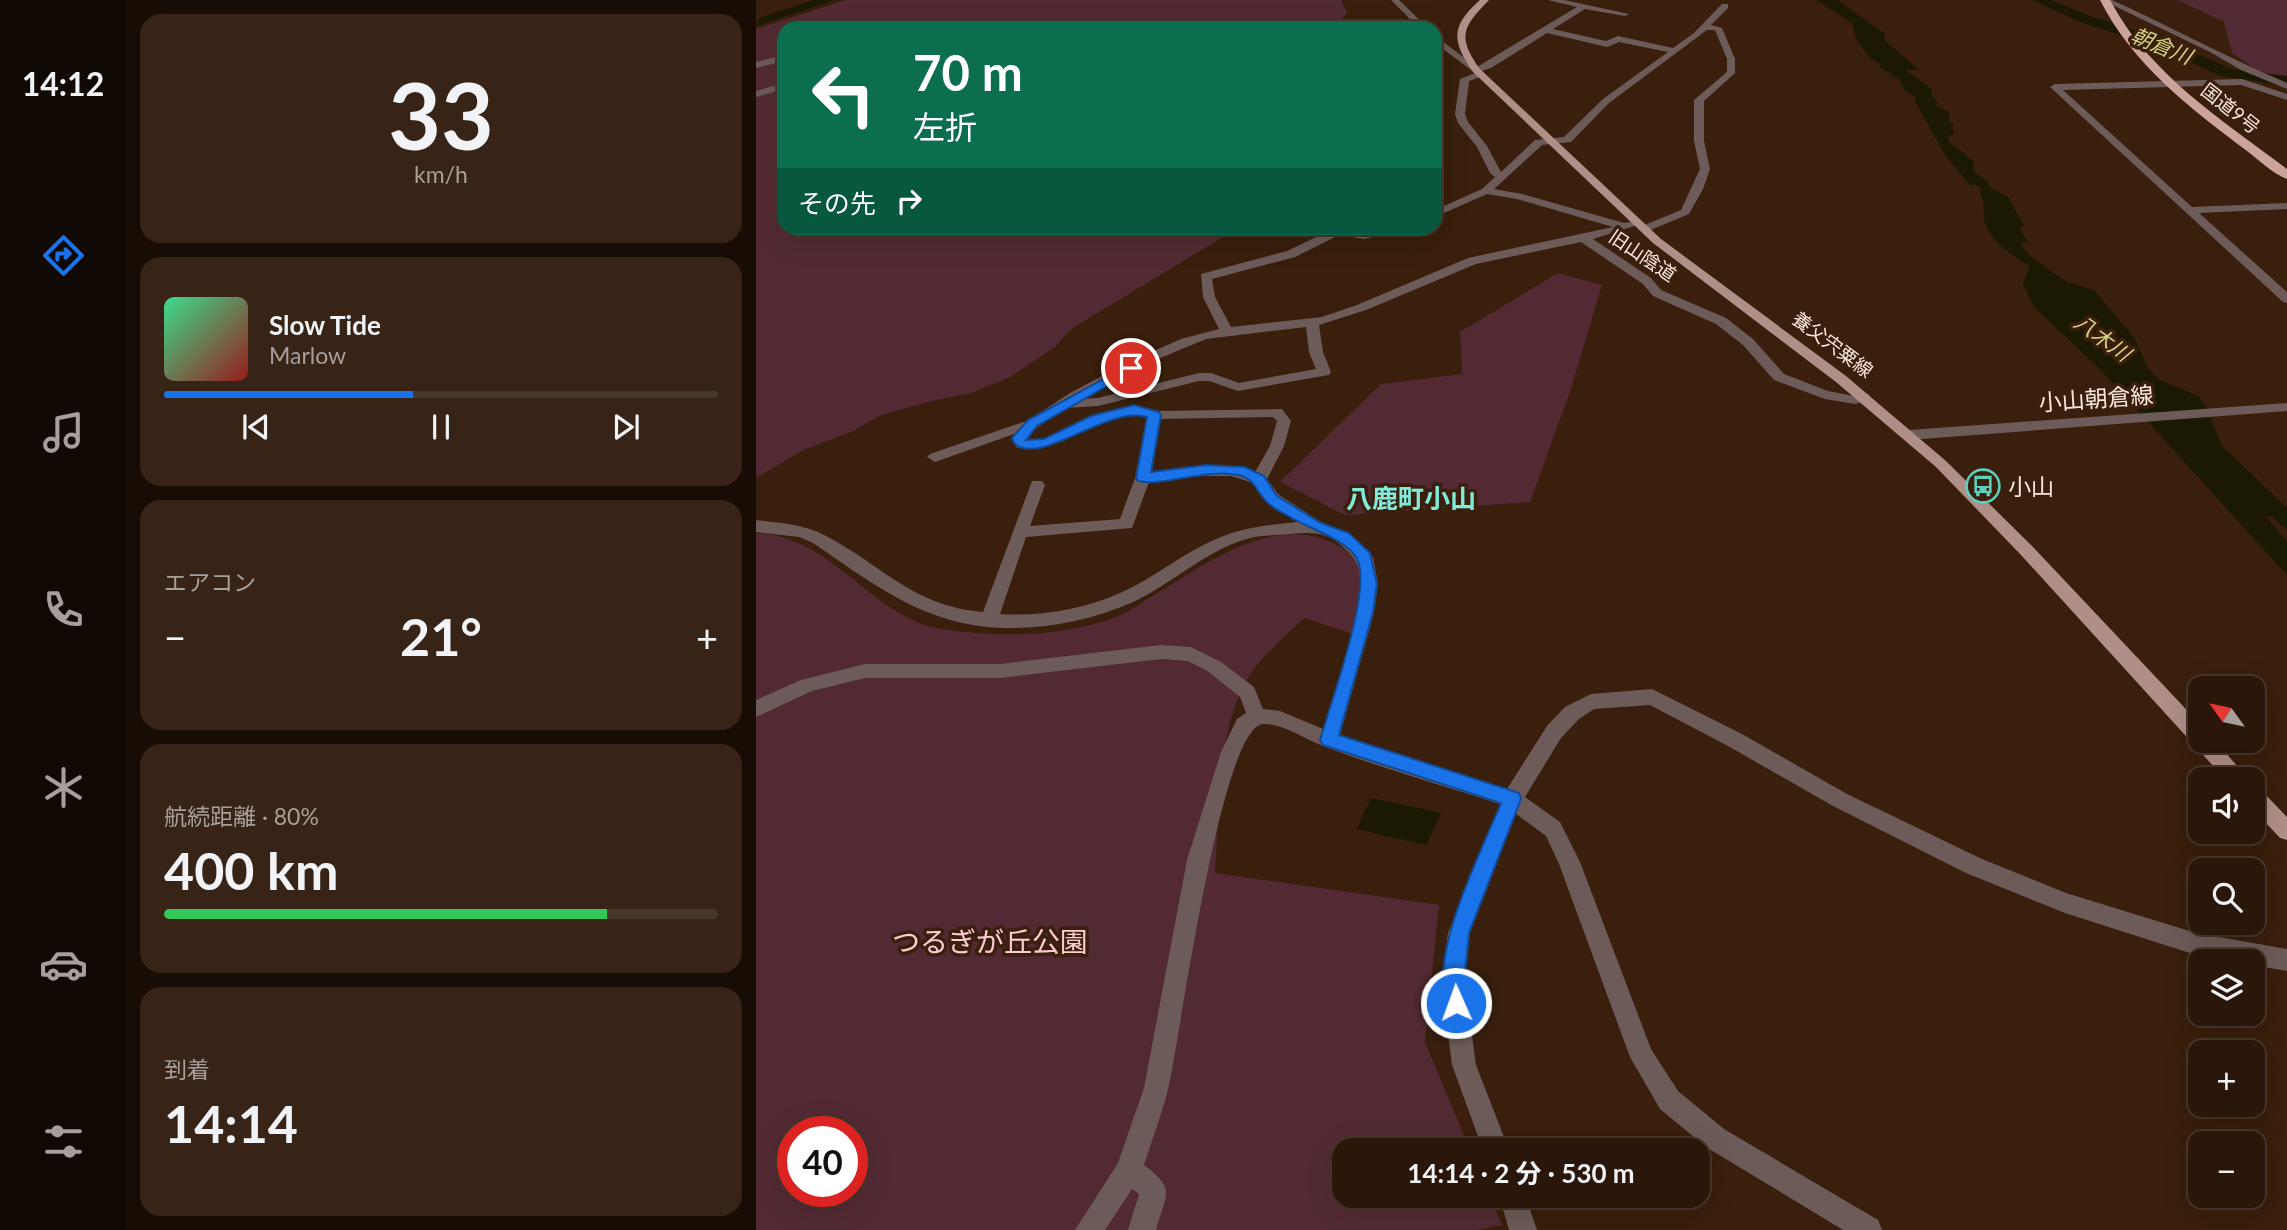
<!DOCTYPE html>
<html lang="ja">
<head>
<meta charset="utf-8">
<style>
	:root { --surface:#2b1709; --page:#372417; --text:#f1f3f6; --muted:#a69f9c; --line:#47362a; --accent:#1a73e8 }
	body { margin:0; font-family:Lato,"Noto Sans JP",sans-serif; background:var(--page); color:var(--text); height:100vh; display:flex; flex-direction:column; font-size:26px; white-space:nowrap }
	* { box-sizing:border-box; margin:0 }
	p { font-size:23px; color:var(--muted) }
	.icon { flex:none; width:38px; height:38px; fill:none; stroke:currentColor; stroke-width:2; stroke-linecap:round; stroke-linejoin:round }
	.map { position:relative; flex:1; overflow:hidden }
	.details { display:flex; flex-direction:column; gap:14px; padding:14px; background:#180d05; width:630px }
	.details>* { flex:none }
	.top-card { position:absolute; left:21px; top:21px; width:665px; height:214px; border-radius:21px; box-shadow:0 7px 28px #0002,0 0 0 2px var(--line); background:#0b6e4f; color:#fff; overflow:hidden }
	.needle { width:46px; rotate:303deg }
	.fabs { position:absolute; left:1432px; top:676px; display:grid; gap:14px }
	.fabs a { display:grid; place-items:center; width:77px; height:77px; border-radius:14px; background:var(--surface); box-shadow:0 7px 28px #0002,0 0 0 2px var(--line); font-size:35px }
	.speed { position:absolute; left:21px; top:1116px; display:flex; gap:14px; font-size:35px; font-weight:700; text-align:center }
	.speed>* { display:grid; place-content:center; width:91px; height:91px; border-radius:50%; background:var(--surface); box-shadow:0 7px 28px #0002,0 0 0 2px var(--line); line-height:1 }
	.speed .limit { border:10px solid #d22; background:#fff; color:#111 }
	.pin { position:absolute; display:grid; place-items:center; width:60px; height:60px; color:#fff; margin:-30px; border:4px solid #fff; border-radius:50%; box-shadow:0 2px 7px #0007 }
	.me { position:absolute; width:77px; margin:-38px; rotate:358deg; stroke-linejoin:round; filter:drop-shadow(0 0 5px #0008) }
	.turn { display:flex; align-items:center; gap:24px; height:147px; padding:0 21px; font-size:32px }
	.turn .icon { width:91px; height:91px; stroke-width:2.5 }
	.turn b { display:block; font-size:49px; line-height:60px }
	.then { display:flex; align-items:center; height:66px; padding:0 21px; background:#0003; gap:14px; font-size:26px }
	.big { font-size:52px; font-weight:700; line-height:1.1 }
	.details .widget { flex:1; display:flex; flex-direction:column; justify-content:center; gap:10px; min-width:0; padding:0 24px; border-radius:21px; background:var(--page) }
	.details .dial { align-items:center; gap:0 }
	.dial b { font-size:91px; line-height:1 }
	.song { display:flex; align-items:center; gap:21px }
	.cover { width:84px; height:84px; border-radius:10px; background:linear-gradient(135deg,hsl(150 70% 55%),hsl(0 70% 35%)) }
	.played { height:7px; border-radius:4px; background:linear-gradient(90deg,var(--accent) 45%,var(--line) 45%) }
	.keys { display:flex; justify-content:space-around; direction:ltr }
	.heat { display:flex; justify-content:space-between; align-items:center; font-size:38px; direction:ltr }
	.charge { height:10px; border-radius:5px; background:linear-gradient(90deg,#34c759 80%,var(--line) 0) }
	.trip { position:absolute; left:576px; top:1138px; width:378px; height:70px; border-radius:21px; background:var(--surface); box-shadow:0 7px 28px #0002,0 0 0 2px var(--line); font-weight:700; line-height:70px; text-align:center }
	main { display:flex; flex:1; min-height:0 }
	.tab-bar { display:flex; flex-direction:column; width:126px; justify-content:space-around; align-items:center; background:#110904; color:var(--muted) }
	.tab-bar .icon { width:49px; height:49px }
	.tab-bar .active { color:var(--accent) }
	.tab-bar b { font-size:32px; color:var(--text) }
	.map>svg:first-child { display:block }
</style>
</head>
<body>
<main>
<nav class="tab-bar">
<b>14:12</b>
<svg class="icon active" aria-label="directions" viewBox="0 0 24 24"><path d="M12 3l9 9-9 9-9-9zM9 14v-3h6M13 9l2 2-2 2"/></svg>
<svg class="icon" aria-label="music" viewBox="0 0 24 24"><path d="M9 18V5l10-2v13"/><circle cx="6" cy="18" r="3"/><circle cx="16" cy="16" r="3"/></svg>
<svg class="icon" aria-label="phone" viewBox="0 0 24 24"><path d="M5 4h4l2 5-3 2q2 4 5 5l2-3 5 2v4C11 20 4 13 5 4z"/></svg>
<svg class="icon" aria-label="climate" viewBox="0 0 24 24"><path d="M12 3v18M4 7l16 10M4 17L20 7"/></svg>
<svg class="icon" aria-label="car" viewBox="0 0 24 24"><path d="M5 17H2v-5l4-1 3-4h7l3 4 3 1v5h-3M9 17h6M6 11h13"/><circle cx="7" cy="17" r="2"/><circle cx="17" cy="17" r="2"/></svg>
<svg class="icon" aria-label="filters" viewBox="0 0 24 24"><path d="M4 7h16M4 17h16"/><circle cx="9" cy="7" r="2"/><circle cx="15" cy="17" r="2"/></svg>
</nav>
<section class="details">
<div class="widget dial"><b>33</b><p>km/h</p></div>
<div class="widget">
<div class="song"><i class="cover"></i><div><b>Slow Tide</b><p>Marlow</p></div></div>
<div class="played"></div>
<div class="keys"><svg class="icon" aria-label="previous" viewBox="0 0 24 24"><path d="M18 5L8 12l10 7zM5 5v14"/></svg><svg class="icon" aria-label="pause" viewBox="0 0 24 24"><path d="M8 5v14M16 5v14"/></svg><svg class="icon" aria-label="next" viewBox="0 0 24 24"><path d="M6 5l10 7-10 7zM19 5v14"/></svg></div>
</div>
<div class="widget"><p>エアコン</p>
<div class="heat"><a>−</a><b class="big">21°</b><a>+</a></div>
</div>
<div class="widget"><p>航続距離 · 80%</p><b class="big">400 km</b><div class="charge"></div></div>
<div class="widget"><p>到着</p><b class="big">14:14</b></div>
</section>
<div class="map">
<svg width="1531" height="1230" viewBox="0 0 1531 1230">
	<rect width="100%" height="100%" fill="#391f0c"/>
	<!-- green -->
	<path fill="#532a33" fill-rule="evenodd" d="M90 0H585L591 13 580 25 570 28H28V228H482L315 329 299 347 254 377 215 393 180 400 125 415 97 431 47 450 0 478V29Z
		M1421 0H1531V81L1499 69 1476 53 1468 22Z
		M802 273 846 285 814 392 774 502 589 515 524 482 625 384 706 374 704 332Z
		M0 533C78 536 115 617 185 629 243 638 309 637 363 616 374 611 385 603 395 597 447 566 513 515 575 542 618 560 604 599 597 634L548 618C531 635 509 653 495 673 459 730 464 808 459 873L683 905 669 1042 714 1150H588V1195H733L746 1225 721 1230H0ZM37 1132H96V1192H37Z"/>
	<!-- water -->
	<path fill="#1b1901" d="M58 0H79L0 26 3 18Z
		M1060 0H1081L1129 34V41L1163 70H1149L1176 89 1175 95 1182 103 1180 106 1193 112V121L1199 126 1194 128 1198 131 1196 136 1191 137 1193 142 1217 161 1219 173 1231 181 1235 188 1252 197 1268 226 1263 227 1272 243H1266L1265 245 1276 258 1311 282 1338 290 1379 339 1391 367 1403 380 1442 396 1449 405 1466 446 1531 508V530L1516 517 1509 515 1531 542V575L1343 368 1278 307 1267 284 1274 266C1259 259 1234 240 1229 223 1226 212 1230 205 1224 191L1226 189 1219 184 1215 186 1189 155 1159 101V97L1149 91 1143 79 1133 75 1137 74 1124 68 1125 64 1115 59 1100 39 1096 23Z
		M615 798 685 813 670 845 601 829Z"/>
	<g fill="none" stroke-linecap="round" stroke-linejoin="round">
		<!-- river -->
		<path fill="#1b1901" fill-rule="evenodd" d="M1276 0H1295L1334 16 1412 41 1475 69 1531 76V86L1465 76 1402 47 1324 22Z"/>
		<!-- minor -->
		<path fill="#6c5b58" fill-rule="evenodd" d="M635 0H643L672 28H663Z
			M792 0H808L873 14 869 16 829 9 797 29 850 41 862 36 917 48 938 33 966 4H972V8L955 25 966 28 979 59V73L948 101V141L954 169 947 189 933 214 892 231H884V227L925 210 944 169 938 141V100L971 72V59L959 30H951L853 103 815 142 786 145 738 189 766 194 868 223 885 220V224L837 239 895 278 905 290 970 318 997 339 1028 374 1072 391 1098 396 1113 394V400L1099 404 1069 399 1018 380 987 345 960 324 897 296 887 284 825 242 720 264 610 310 563 325 567 352 575 372 573 375 482 391 453 381H443L342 406 309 408 279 429 271 440 289 438 343 413 377 405 403 411 526 409 535 421 528 446 511 479 523 495 565 522 593 533 617 557 622 584 618 613 584 735 751 789 791 726 809 707 835 694 896 689 986 734 1091 794 1226 859 1310 893 1440 933 1531 949V971L1496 965V961H1472L1440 955 1309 913 1210 873 1077 806 972 746 894 705 838 709 823 719 805 738 769 797 804 822 824 862 895 1049 922 1091 968 1129 1122 1220 1126 1230H1087L950 1147 904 1109 874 1057 803 864 790 836 760 814 714 933 709 982 720 1065 753 1150H727L696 1065 685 982 692 933 744 804C685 785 625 768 567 746 550 740 526 723 507 724 464 728 424 1042 412 1089 406 1114 396 1140 388 1165 421 1190 410 1193 400 1230H372L383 1194 376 1189 349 1230H319L362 1163 388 1088 431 860 465 752 481 719 490 713 484 697 453 672 432 661 405 659 244 678H109L56 691 0 717V700L45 680 109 664H244L405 645 435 647 465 662 498 687 507 709 524 711 567 729C579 687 603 628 604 585 605 565 599 558 585 545 571 532 553 532 535 534 523 535 510 535 498 537 453 547 418 583 377 602 337 620 291 629 248 628 169 626 119 585 57 543L43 537 0 532V520C23 523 48 524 68 535 127 565 156 606 227 612L276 481H286L289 485 274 526 364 519 379 478 391 417C345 403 308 460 260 447L256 438 258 434 179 462 171 457 174 454 273 420 314 393 373 362 425 339 463 329 447 297 445 274 531 251 573 231 571 228 608 232 646 228 645 230 608 239 583 235 539 257 456 279 459 297 475 327 566 317 601 305 712 258 857 227 761 199 731 194 679 217V210L726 189 739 177 734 173 721 147 702 123 699 114 704 79 719 73 679 43V36L721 67 821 7ZM791 33 851 47 863 42 912 52 847 99 808 137 779 140 745 172 731 146 712 122 709 114 713 81 727 76 728 74 725 71 735 68ZM550 327 553 352 560 369 483 383 455 373H443L342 398 324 399 383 367 450 339ZM517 417 521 421 514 446 499 472 460 465 396 472 404 419ZM446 476H475L498 483 511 503 541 522C512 525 485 527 458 540 425 554 397 579 364 593 328 609 283 617 244 614L270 537 376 528 393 482Z
			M1346 0H1356C1415 27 1472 58 1531 83V89L1485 70 1456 53Z
			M28 55V61L0 68V62Z
			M1486 79 1531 94V100L1485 85 1307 90 1436 207 1531 203V209L1443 213 1531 292V303L1527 302 1294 87 1299 84Z
			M28 83V89L0 97V91Z
			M1531 403V411L1153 440 1146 435 1153 430Z
			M743 1195H769L781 1230H753Z"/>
		<!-- major -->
		<path fill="#b08f88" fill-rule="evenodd" d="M724 0H733C708 26 700 35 723 68L905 239 1090 376 1190 461 1277 547 1444 724V740H1459L1492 779H1469L1265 555 1180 467 1080 382 897 243 717 72C695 40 695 26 724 0Z
			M1496 785 1503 788 1531 817V840L1524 838 1496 808Z"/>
		<!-- highway -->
		<path fill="#cca39b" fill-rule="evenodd" d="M1344 0H1354C1393 74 1466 120 1531 169V179C1517 174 1503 160 1491 151 1434 108 1377 65 1344 0Z"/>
	</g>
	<!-- route -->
	<path fill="#1a73e8" stroke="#114b97" stroke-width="2" d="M375 364 379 365V370L281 426 270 440 288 439 335 416 378 405 403 412 405 415 395 472 450 465 489 467 508 476 521 496 565 523 593 533 614 553 621 584 617 612 583 735 763 793 765 799 713 933 708 982 711 1003 707 1010 700 1013 692 1010C670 957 724 855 745 803L567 745 564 740C574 705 617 588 601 559 591 539 553 529 534 517 527 513 518 509 512 503 500 492 500 479 482 475 451 468 407 487 382 481L380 478 391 417C351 405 284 468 258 443L256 438 272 420Z"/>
	<!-- icons -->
	<defs>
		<symbol id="bus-ring" viewBox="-11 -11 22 22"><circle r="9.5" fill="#391f0c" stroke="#5bcebc" stroke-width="1.5"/><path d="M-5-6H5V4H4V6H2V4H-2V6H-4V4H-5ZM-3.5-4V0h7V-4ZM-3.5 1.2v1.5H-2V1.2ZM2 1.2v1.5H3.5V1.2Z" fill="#5bcebc"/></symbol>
	</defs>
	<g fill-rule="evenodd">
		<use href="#bus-ring" x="1208" y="467" width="38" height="38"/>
	</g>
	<g text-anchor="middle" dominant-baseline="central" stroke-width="7" stroke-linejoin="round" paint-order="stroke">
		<!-- far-street labels -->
		<g font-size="19" fill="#fae8dd" stroke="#391f0c">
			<text transform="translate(1475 108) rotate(38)">国道9号</text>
			<text transform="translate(887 255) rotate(34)">旧山陰道</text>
			<text transform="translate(1077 344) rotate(37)">養父宍粟線</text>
		</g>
		<!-- far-water labels -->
		<g font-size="21" font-style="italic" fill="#d5d283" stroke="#391f0c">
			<text transform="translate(1406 45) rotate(22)">朝倉川</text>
			<text transform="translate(1347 337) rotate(36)">八木川</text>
		</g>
		<!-- street labels -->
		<g font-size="23" fill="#fae8dd" stroke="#391f0c">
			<text transform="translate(1340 398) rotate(-4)">小山朝倉線</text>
		</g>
		<!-- poi labels -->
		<g font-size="23" fill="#fae8dd" stroke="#391f0c" text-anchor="start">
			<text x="1252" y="486">小山</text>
		</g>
		<!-- quarter labels -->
		<g font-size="26" font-weight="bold" fill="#83ead9" stroke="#391f0c">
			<text x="655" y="498">八鹿町小山</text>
		</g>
		<!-- near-park labels -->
		<g font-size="28" fill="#fecad3" stroke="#391f0c">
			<text x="234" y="941">つるぎが丘公園</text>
		</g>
	</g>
</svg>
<div class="fabs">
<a><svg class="needle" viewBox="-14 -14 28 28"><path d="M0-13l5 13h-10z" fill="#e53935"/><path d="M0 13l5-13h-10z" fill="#a69f9c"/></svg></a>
<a><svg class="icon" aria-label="sound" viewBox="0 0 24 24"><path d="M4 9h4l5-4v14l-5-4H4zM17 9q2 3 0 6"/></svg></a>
<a><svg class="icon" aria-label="search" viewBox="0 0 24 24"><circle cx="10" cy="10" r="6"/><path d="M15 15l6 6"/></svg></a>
<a><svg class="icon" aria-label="layers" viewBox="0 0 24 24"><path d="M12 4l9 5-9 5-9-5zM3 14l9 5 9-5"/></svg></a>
<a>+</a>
<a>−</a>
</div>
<div class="speed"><div class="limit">40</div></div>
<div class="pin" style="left:375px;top:368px;background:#d93025"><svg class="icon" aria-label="arrive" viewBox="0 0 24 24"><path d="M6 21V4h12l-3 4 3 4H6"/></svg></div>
<svg class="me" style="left:700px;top:1003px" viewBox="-20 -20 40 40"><circle r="17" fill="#1a73e8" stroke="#fff" stroke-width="3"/><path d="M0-11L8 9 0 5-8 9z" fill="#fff"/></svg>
<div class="trip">14:14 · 2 分 · 530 m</div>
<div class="top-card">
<div class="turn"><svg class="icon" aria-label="left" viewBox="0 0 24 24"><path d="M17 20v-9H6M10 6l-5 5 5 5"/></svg><div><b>70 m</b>左折</div></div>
<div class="then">その先<svg class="icon" aria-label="right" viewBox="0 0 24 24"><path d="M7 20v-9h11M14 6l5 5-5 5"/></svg></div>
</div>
</div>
</main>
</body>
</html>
